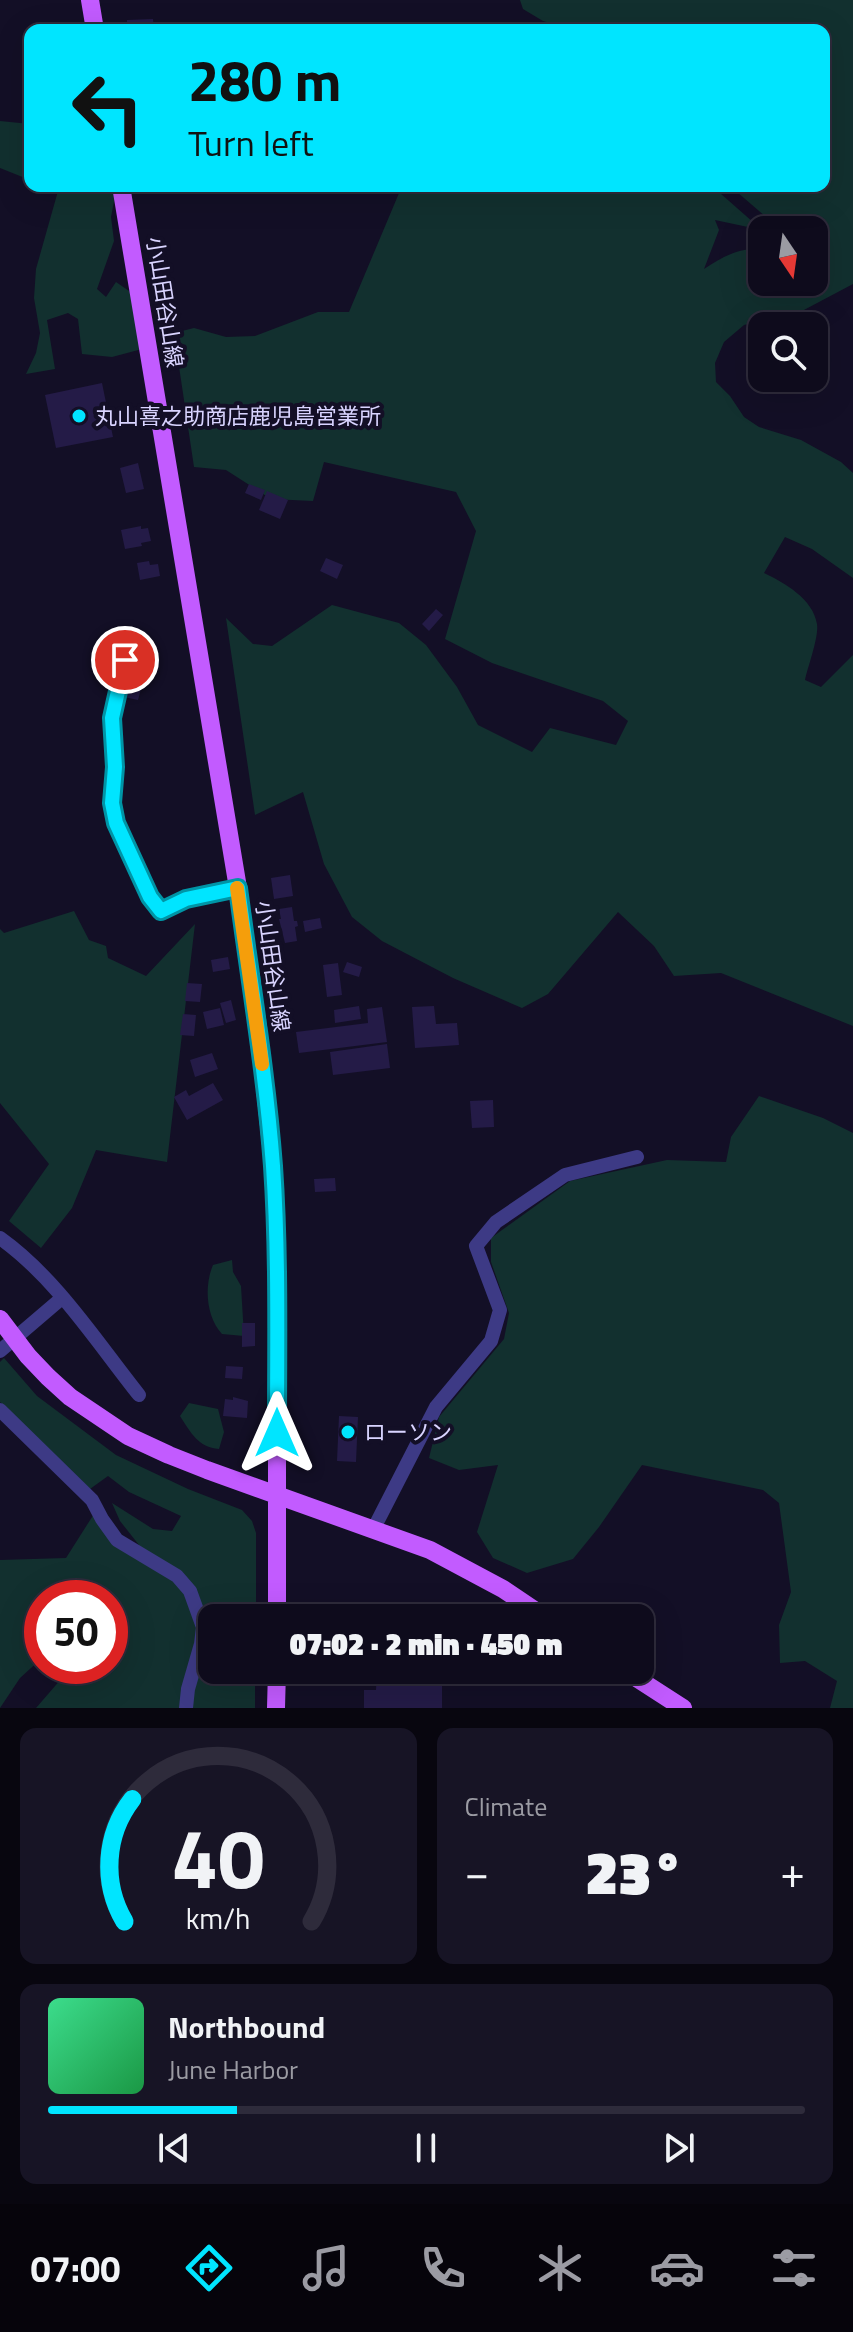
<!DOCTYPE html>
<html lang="en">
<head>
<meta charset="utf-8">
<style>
	:root { --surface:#0e0b1c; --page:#171425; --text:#f1f3f6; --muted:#9b9ba3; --line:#2e2b3b; --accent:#00e5ff }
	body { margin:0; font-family:"Titillium Web","Noto Sans JP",sans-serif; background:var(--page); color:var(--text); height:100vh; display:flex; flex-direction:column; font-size:30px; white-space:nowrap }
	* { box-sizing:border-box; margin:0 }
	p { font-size:26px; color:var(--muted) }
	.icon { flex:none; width:44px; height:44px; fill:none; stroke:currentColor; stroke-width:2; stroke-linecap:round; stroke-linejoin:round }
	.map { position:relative; height:1708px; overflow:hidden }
	.drawer { display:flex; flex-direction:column; gap:20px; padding:20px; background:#08060f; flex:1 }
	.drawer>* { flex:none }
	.guide { position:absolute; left:24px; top:24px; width:806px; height:168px; border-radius:16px; box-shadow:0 8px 32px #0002,0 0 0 2px var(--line); background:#00e5ff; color:#111; overflow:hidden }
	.needle { width:52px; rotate:167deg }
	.controls { position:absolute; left:748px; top:216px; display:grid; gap:16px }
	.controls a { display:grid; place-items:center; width:80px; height:80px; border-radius:16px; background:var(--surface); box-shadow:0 8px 32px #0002,0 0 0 2px var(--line); font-size:40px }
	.speed { position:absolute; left:24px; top:1580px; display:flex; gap:16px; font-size:40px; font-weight:700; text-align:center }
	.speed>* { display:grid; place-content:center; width:104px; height:104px; border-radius:50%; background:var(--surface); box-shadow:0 8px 32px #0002,0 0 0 2px var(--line); line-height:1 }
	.speed .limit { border:12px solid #d22; background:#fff; color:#111 }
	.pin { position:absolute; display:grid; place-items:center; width:68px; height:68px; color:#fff; margin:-34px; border:4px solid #fff; border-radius:50%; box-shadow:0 2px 8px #0007 }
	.me { position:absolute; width:88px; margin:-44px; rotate:0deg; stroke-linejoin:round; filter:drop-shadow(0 0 6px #0008) }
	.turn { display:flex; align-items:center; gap:28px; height:168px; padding:0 32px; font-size:36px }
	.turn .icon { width:104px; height:104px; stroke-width:2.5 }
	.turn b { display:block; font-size:56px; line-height:68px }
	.big { font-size:60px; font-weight:800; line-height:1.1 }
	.drawer .widget { flex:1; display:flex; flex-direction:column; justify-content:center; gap:12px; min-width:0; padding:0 28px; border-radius:16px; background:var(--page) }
	.drawer .dial { align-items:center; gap:0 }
	.dial svg { height:208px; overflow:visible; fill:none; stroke:var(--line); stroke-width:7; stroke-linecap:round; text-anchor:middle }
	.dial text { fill:var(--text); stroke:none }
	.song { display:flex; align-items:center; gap:24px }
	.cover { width:96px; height:96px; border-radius:12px; background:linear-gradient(135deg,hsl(150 70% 55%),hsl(140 70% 35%)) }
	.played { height:8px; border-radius:4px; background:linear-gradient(90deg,var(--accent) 25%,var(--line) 25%) }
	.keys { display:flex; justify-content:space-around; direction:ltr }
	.heat { display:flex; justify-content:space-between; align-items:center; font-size:44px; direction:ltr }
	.drawer .tiles { flex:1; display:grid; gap:20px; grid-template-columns:1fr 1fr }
	.widget:last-child { grid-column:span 2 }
	.trip { position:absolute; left:198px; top:1604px; width:456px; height:80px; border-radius:16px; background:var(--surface); box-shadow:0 8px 32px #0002,0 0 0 2px var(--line); font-weight:800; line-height:80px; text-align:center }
	.menu { display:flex; height:128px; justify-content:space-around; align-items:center; background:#06040b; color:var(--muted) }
	.menu .icon { width:56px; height:56px }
	.menu .current { color:var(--accent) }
	.menu b { font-size:36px; color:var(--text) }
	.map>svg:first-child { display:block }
</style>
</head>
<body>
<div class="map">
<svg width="853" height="1708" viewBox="0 0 853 1708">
	<rect width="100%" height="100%" fill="#130f26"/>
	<!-- green -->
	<path fill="#12302f" d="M520 0H853V284L802 311 744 325 724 342 715 363 716 382 730 396 744 417 759 427 801 440 841 462 853 473V578L812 549 785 537 764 573C785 583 813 599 817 624 819 637 808 666 805 680L821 687 853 655V1026L721 973 674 976 654 946 618 912 548 994 522 1008 453 978 382 941 352 917 324 864 303 792 255 815 226 618 253 644 272 646 332 605 399 623 426 645 457 687 478 725 532 752 550 728 616 745 628 721 603 701 492 663 445 639 476 531 456 492 324 462 313 501 271 499 226 470 194 467 174 333 194 328 226 337 255 336 318 312H349L402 186H712L762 230 715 220 719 230 704 269C722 257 740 247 762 249V282H814V230H781L730 186H824V30H573L543 21 523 9Z
		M0 121 30 124V180L0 168Z
		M47 186H115L116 191 111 217 114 241 97 289 106 297 116 282 132 293 142 349 112 357 82 354 78 319 68 313 47 320 55 369 26 374 36 353 40 333 34 298 36 269 58 191Z
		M74 911 89 940 106 946 108 958 146 976 195 924 167 1162 96 1150 72 1208 41 1248 9 1221 49 1164 0 1103V929L4 933Z
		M759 1096 823 1118 853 1133V1708H830L837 1681 805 1661 780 1663 779 1625 791 1592 779 1503 763 1490 642 1465 599 1527 573 1559 527 1573 493 1558 477 1532 498 1465 459 1470 429 1458 439 1417 504 1339 509 1313 491 1262V1238L570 1181 667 1160 726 1162 731 1137Z
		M232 1260 233 1272 241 1286 244 1336 222 1334C206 1317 204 1286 213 1265Z
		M4 1358 37 1396 116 1455 188 1489 242 1510 252 1521 256 1533V1618H212V1670H255V1708H36L62 1678 70 1666H110V1598H42V1658L20 1678 0 1708V1560L66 1558 99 1506 130 1551 139 1545 120 1521 112 1503 153 1529 172 1531 181 1516 129 1492 108 1476 90 1489 0 1402V1362Z
		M189 1403 218 1409 224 1432 219 1449C198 1447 191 1433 180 1416Z"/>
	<!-- building -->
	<path fill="#241b47" d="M153 19 154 30H127V20Z
		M102 383 113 437 56 448 45 395Z
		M138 463 144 489 126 493 120 468Z
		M249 484 265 490 261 500 245 493Z
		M267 491 288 500 280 519 259 510Z
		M141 526V529L148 528 151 541 141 543 142 546 125 549 121 530Z
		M326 558 343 565 337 579 320 571Z
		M149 561 150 565 158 564 160 576 140 580 137 563Z
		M436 609 443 615 429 631 422 624Z
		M127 682 142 685 138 700 124 697Z
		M290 875 293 896 274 899 271 878Z
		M292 907 294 921H297L298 926 295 927 297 941 285 943 279 919H281L279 909Z
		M320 918 322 928 305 932 303 921Z
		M228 957 230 969 213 972 211 960Z
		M347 962 362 967 359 977 343 972Z
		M338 963 342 995 327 997 323 965Z
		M187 983 202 984 200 1002 185 1001Z
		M231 1000 236 1020 226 1023 220 1003Z
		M359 1006 361 1019 335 1023 334 1010Z
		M434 1006 436 1024 457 1023 459 1045 415 1048 412 1007Z
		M382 1007 387 1042 299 1053 296 1032 368 1023 367 1009Z
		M220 1008 224 1025 207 1029 203 1012Z
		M183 1014 196 1015 194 1036 180 1035Z
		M387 1044 390 1068 333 1075 330 1052Z
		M212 1053 218 1069 195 1077 190 1060Z
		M213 1083 223 1100 187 1120 174 1097 186 1090 189 1096Z
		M493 1100 494 1127 472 1128 470 1101Z
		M335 1178 336 1191 315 1192 314 1179Z
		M242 1323H255V1346L242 1347Z
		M226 1366 243 1367 242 1379 225 1378Z
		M233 1397 248 1401 247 1418 223 1416 225 1399 233 1400Z
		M339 1416 358 1417 356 1462 337 1461Z
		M377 1670H403V1685L442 1686V1708H364V1690H376Z"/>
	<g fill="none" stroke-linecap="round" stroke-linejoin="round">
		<!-- minor -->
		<path stroke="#3d3a85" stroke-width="14" d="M125 660 112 718 115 767 112 803 116 823 150 897 161 911 186 899 238 888
			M0 1238C56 1278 96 1341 139 1395
			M0 1351 62 1298
			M0 1410 92 1500 102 1519 117 1540 177 1576 190 1591 203 1627 201 1644 188 1689 186 1708
			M373 1530 436 1407 491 1341 500 1310 476 1246 496 1222 565 1175 637 1157"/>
		<!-- major -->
		<path stroke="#c25bff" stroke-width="18" d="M90 0 95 30
			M121 186 238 888 263 1069 273 1164 277 1246V1618
			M0 1319 28 1356 48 1377 70 1397 128 1436 169 1455 207 1470 430 1550 503 1589 546 1618
			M624 1670 683 1708
			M276 1708 277 1670"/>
	</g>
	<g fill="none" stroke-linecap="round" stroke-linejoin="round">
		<defs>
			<path id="route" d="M125 660 112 718 115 767 112 803 116 823 127 847 150 897 161 911 186 899 238 888C250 980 266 1073 273 1166 279 1255 277 1344 277 1433"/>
		</defs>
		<!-- route casing -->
		<use href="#route" stroke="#0095a6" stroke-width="20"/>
		<!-- route -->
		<use href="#route" stroke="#00e5ff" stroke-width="14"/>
		<!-- slow -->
		<path stroke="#f59e0b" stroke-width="14" d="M237 888 262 1064"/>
	</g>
	<!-- markers -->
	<g fill="#00e5ff" stroke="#130f26" stroke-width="3">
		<circle cx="79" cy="416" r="8"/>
		<circle cx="348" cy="1432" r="8"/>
	</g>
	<g text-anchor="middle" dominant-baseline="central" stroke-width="8" stroke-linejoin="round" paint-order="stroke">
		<!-- street labels -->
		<g font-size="22" fill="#d9d4ff" stroke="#130f26">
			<text transform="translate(165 302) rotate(81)">小山田谷山線</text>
			<text transform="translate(273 966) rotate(82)">小山田谷山線</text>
		</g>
		<!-- poi labels -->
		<g font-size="22" fill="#d9d4ff" stroke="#130f26" text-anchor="start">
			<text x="95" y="416">丸山喜之助商店鹿児島営業所</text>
			<text x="364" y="1432">ローソン</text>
		</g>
	</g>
</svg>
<div class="controls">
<a><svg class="needle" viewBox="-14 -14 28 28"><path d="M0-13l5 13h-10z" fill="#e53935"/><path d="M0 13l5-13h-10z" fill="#9b9ba3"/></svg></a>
<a><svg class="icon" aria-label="search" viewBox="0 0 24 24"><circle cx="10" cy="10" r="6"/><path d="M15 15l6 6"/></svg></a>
</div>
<div class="speed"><div class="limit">50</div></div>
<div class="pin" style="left:125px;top:660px;background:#d93025"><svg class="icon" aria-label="arrive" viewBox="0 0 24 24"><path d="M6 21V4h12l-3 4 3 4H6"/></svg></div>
<svg class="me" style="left:277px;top:1433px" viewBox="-20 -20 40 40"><path d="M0-17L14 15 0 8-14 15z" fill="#00e5ff" stroke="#fff" stroke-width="4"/></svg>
<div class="trip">07:02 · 2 min · 450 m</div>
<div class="guide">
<div class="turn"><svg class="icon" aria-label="left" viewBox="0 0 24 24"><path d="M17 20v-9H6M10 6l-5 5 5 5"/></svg><div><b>280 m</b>Turn left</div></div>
</div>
</div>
<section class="drawer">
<div class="tiles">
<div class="widget dial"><svg viewBox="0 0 100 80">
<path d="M14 69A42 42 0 1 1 86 69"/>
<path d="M14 69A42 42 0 0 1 17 22" stroke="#00e5ff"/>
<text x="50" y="56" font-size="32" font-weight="700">40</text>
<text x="50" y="72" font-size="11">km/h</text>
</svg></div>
<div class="widget"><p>Climate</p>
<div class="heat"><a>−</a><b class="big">23°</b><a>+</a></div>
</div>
<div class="widget">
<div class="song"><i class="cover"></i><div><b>Northbound</b><p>June Harbor</p></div></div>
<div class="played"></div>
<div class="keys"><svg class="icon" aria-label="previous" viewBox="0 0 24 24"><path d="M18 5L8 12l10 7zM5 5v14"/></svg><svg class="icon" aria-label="pause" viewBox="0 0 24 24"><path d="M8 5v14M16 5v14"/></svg><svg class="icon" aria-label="next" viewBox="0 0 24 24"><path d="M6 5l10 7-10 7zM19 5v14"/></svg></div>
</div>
</div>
</section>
<nav class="menu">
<b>07:00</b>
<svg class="icon current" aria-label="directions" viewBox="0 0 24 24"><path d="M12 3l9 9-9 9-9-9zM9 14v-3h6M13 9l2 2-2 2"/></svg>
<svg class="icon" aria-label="music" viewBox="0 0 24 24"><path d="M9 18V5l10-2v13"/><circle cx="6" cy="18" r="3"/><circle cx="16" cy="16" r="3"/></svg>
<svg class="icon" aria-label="phone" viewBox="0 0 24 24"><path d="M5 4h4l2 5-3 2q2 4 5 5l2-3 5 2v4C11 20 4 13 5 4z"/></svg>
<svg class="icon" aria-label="climate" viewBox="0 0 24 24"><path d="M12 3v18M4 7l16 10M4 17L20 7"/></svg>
<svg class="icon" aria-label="car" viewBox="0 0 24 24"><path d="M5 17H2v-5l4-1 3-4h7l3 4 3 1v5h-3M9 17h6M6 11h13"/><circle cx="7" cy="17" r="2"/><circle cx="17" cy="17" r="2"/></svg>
<svg class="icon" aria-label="filters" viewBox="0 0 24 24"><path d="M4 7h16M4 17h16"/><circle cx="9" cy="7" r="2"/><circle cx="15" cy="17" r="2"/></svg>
</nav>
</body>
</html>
